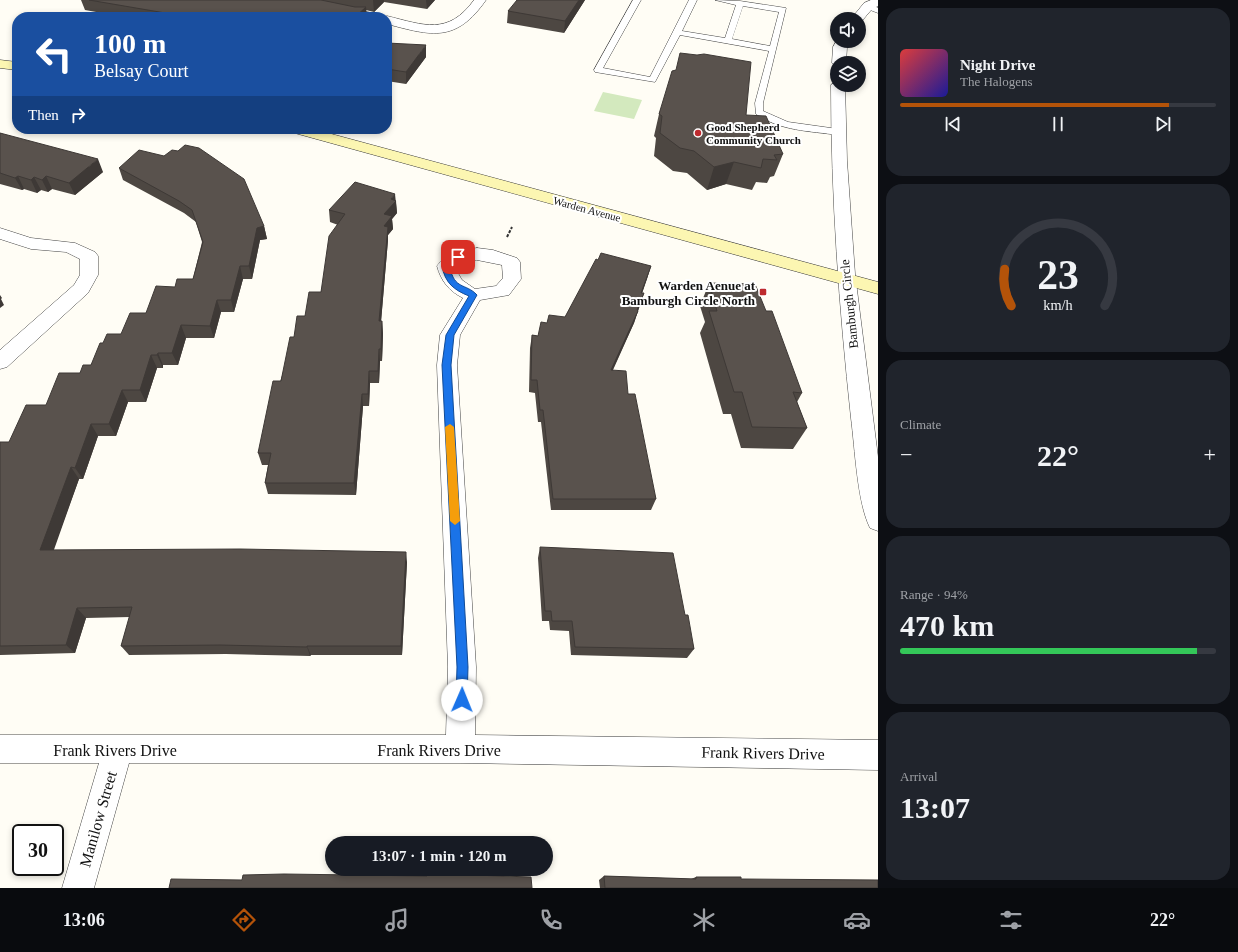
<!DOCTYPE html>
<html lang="en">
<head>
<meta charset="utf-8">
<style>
	:root { --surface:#171b24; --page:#20242c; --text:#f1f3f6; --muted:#9ea1a6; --line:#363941; --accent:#b45309 }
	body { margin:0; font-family:"Times New Roman",serif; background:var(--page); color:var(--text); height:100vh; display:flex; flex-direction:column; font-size:15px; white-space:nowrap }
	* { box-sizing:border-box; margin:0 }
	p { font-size:13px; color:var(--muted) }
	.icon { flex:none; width:22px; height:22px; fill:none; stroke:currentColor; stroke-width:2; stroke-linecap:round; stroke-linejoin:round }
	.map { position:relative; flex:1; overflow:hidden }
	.details { display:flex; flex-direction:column; gap:8px; padding:8px; background:#0d0f14; width:360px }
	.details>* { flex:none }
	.banner { position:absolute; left:12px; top:12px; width:380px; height:122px; border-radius:16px; box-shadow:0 2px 6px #0003; background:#1a4fa0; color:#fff; overflow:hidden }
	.tools { position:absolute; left:830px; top:12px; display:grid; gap:8px }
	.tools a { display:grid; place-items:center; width:36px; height:36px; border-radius:50%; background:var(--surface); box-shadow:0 2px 6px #0003; font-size:20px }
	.speed { position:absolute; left:12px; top:824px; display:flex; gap:8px; font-size:20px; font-weight:700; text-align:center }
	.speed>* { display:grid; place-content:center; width:52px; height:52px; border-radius:50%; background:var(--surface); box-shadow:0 2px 6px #0003; line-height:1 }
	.speed .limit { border:2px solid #111; border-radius:6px; background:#fff; color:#111 }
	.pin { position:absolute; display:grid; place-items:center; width:34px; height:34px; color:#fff; margin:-17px; border-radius:8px; box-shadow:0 2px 6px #0006 }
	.me { position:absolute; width:44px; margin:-22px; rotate:1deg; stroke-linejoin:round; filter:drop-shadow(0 0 3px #0008) }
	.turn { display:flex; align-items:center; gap:14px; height:84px; padding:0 16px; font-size:18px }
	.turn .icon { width:52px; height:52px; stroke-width:2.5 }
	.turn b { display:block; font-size:28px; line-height:34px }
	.then { display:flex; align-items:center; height:38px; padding:0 16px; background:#0003; gap:8px; font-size:15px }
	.big { font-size:30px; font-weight:800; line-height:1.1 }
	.details .card { flex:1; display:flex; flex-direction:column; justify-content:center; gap:6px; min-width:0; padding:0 14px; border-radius:16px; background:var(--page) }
	.details .dial { align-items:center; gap:0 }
	.dial svg { height:104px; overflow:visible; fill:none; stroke:var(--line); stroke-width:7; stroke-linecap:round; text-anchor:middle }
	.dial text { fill:var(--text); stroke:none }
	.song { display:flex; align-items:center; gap:12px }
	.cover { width:48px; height:48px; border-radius:6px; background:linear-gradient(135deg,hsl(0 70% 55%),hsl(240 70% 35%)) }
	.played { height:4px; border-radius:2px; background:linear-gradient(90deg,var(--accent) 85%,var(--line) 85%) }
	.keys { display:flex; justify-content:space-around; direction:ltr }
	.heat { display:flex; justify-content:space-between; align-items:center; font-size:22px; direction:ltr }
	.charge { height:6px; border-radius:3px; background:linear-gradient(90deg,#34c759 94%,var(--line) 0) }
	.trip { position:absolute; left:325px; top:836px; width:228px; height:40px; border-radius:20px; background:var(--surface); box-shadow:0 2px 6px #0003; font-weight:800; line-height:40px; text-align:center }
	.dock { display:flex; height:64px; justify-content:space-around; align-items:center; background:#090b0e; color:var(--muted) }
	.dock .icon { width:28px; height:28px }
	.dock .selected { color:var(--accent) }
	.dock b { font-size:18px; color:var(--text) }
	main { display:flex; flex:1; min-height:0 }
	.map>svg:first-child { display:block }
</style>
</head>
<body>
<main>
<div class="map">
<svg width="878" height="888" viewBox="0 0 878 888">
	<rect width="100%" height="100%" fill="#fffdf5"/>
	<!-- green -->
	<path fill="#d3e9be" d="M603 92 642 100 634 119 594 111Z"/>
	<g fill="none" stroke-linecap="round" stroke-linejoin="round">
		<defs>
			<path id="service" d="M633 0H641L603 68 650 77 689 0H697L682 31 725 38 736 5 715 0 740 1 786 8 763 103V111L788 122 838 129 842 132 838 135C810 131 780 131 756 114L755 103 769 51 680 35 655 82 595 72 594 70ZM743 6 779 12 770 46 732 39Z
				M865 4H871L878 8V13L865 8Z"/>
			<path id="minor" d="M288 0H311L377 14 379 17H356L290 3Z
				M474 0H486C456 43 432 36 387 24V17H384L387 16C424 25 448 36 474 0Z
				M0 228 31 238 75 243 95 252 98 256V275L88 293 7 367 0 369V350L74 285 80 275V259L66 252 31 249 0 239Z
				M477 248 493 250 517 258 520 262 521 279 509 295 480 300 460 335 457 365 476 667 475 735 878 740V770L460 763H129L94 888H62L99 763H0V735H446L448 667 437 365 440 335 463 298C449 291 441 281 437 266 445 254 464 250 477 248ZM477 260 502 265 503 278 496 286 475 289 462 280 455 268 468 261Z"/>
			<path id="tertiary" d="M871 0H878V6L872 9 861 22H859V19H851L864 3Z
				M837 40 849 41 847 47 846 63H837V67L832 63 833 47Z
				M837 81V85H845L847 161 855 274 878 457V531L870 528C857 502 855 448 851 418 839 307 831 197 831 85Z"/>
			<path id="secondary" d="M0 60 17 62V70L0 68Z
				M289 129H313L878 282V294L291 132Z"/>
		</defs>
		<!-- service casing -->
		<use href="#service" stroke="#444" stroke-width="1"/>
		<!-- minor casing -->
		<use href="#minor" stroke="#444" stroke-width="1"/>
		<!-- tertiary casing -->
		<use href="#tertiary" stroke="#444" stroke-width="1"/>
		<!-- secondary casing -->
		<use href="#secondary" stroke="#333" stroke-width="1"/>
		<!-- path -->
		<path stroke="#333" stroke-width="2" stroke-dasharray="3 1.5" stroke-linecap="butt" d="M507 237 512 227"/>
		<!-- service -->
		<use href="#service" fill="#fff" fill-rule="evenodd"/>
		<!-- minor -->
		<use href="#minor" fill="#fff" fill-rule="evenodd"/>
		<!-- tertiary -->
		<use href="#tertiary" fill="#fff" fill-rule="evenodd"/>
		<!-- secondary -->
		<use href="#secondary" fill="#fcf6b2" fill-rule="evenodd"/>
	</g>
	<!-- wall -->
	<path fill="#4d4742" d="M81 0H435L427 9 384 2 374 12 366 10 367 17H124L85 10Z
		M585 0 564 33 507 23 508 11Z
		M387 43 426 57 406 84 387 81Z
		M676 70 746 115 783 154 774 176 770 177 767 183 756 182 752 190 726 184 707 190 687 173 673 171 654 156 656 138 654 136 659 114Z
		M0 133 103 172 75 195 52 189 48 192 41 190 37 193 24 189 22 190 0 184Z
		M119 168 264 226 267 239 260 240 252 279H243L234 312H221L214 338H186L178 365H163V368H157L146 402H128L116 436H98L83 479H79L53 550 407 562 402 655H311L310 656 226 654 129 655 121 646 130 617 86 618 75 653 0 655V442H9L80 373 91 365 103 343 121 334 146 313 175 287 193 279 202 242 196 222 184 213 123 180Z
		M396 201 397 213 392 219 393 229 388 235V240L381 321H382L383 334 382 361H380L379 383H370L369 406H363L356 495 268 494 265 483 268 465H262L258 453 294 337 305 316 321 292 338 225 330 222 329 210Z
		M598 260 651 266 642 293H644L634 323 613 370 628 394 656 499 651 510H551L541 422H538L535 393 529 392 530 348 532 335 538 336 547 323 565 317Z
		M709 283 766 311 802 393 797 402 807 428 793 449 741 448 731 414H723L700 333 705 322 700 306Z
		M540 547 685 615 694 649 687 658 571 655 569 631 550 630 549 621H542L538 558Z
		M604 876 691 879 696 877 741 879 878 888H600L599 880Z"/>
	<!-- shaded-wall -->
	<path fill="#3e3936" d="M373 0H384V2L374 12Z
		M426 0H435L427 9Z
		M579 0H585L564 33 565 21Z
		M366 7 367 17H355Z
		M426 45V57L406 84V72Z
		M98 159 103 172 75 195 69 183Z
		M734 162 726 184 707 190 714 167Z
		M18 176 24 189 22 190 15 178Z
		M46 176 52 189 48 192 42 180Z
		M34 177 41 190 37 193 31 180Z
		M395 194 397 213 392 219 393 229 388 235V240L380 334 379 321 385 239 384 214 391 199Z
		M264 226 267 239 260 240 252 279 249 266 257 228Z
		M240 266 243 279 234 312 231 300Z
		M651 266 647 279 638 305 641 293Z
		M644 293 634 323 607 382 611 370Z
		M0 295 2 298 1 299 4 305 0 308Z
		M217 300 221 312 214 338 210 326Z
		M382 321 383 334 382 361 381 349Z
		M181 325 186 338 178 365 172 353Z
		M379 349 380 361 379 383 378 371Z
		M158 353 163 365V368L157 355Z
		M151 355 157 368 146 402 140 390Z
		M369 371 370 383 369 406 368 394Z
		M122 390 128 402 116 436 109 424Z
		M362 394 363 406 356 495 354 483Z
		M91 424 98 436 83 479 75 468Z
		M71 467 79 479 50 561 40 550Z
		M406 552 407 562 402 655 401 646Z
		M77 608 86 618 75 653 66 645Z
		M307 646 311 655 310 656 307 647Z"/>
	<!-- building -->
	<path fill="#59524d" stroke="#3e3936" d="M89 0H321L355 7H366L355 17H175L177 15Z
		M517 0H579L565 21 508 11Z
		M387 43 426 45 406 72 387 69Z
		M680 53 697 55 704 54 751 62 746 115 766 116 783 154 774 155 777 160 763 159 761 168 734 162 714 167 694 151 680 148 660 133 662 116 659 114 672 71 676 70Z
		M0 133 98 159 69 183 46 176 42 180 34 177 31 180 18 176 15 178 0 173Z
		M185 145 199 148 244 179 264 226 257 228 249 266H240L231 300H217L210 326 181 325 172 353H158L157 355H151L140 390H122L109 424H91L75 468 71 467 40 550 240 549 406 552 401 646H307V647L220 645 121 646 132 607 77 608 66 645 0 646V442H9L26 405H46L59 373H80L83 365H91L100 343H103L107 334H121L130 313H146L156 286 175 287 177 279H193L203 242 192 210 179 201 119 168 139 150 164 156 172 150 178 151Z
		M355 182 395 194 391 199 396 201 384 214 392 216 384 226 388 227 379 321H382L381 349H379L378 371H369L368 394H362L354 483H265L271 453H258L273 381H281L290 337H294L297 316H305L309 292H321L329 236 345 214 329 210Z
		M601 253 651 266 641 293H644L637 310 638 311 611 370 626 371 628 394H635L656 499H553L543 410H540L537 380H531L532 335 538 336 541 322 547 323 549 315 565 317 596 259 598 260Z
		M709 283 755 284 766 311H772L802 393 793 392 807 428 752 427 742 392H734L709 311H717Z
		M540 547 673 553 685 615H688L694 649 575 647 572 621H552L551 611H545Z
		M284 874 427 876V874L473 875 531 877 532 888H169L171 879 242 880 243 875Z
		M604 876 696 879V877H741V879L878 880V888H605Z"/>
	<!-- route -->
	<path fill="#1a73e8" stroke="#114b97" d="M456 255 462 257 450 267C454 290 466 283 477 295L454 335 451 365 468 667 467 700 466 704 462 705 458 704 456 700 457 667 442 365 446 335 469 296C454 290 445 283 442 266Z"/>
	<!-- slow -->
	<path fill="#f59e0b" d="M450 424 454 427 460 521 455 525 450 521 445 427Z"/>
	<!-- markers -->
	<g fill="#be2b2f" stroke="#fff" stroke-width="1.5">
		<circle cx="698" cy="133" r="4"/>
		<rect x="759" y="288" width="8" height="8" rx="2"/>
	</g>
	<g text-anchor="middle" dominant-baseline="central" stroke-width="4" stroke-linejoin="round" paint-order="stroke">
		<!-- far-poi labels -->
		<g font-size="11" font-weight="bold" fill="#111" stroke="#fff" text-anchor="start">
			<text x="706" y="127">Good Shepherd<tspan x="706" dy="13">Community Church</tspan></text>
		</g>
		<!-- far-street labels -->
		<g font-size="11" fill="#111" stroke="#fff">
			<text transform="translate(587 209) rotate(15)">Warden Avenue</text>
		</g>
		<!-- poi labels -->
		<g font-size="13" font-weight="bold" fill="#111" stroke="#fff" text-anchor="end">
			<text x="755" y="285">Warden Aenue at<tspan x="755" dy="15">Bamburgh Circle North</tspan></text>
		</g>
		<!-- street labels -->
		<g font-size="13" fill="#111" stroke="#fff">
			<text transform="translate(849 304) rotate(-96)">Bamburgh Circle</text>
		</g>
		<!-- near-street labels -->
		<g font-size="16" fill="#111" stroke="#fff">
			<text x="115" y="750">Frank Rivers Drive</text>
			<text x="439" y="750">Frank Rivers Drive</text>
			<text transform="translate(763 753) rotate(1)">Frank Rivers Drive</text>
			<text transform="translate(98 819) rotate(-74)">Manilow Street</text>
		</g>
	</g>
</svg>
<div class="tools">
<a><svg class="icon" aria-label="sound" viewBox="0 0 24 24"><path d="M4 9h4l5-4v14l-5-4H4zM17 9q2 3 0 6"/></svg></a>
<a><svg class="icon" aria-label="layers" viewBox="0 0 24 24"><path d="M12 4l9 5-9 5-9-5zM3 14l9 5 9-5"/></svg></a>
</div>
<div class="speed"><div class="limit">30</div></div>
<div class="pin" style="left:458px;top:257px;background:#d93025"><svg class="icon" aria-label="arrive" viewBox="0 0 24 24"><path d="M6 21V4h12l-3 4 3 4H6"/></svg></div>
<svg class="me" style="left:462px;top:700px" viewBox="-20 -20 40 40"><circle r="19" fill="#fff"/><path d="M0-13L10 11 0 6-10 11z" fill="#1a73e8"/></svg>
<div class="trip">13:07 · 1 min · 120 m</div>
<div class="banner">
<div class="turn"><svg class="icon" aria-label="left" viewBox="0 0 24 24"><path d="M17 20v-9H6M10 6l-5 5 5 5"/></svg><div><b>100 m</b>Belsay Court</div></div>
<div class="then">Then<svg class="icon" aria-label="right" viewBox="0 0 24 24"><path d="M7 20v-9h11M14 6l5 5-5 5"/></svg></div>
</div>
</div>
<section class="details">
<div class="card">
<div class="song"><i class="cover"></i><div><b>Night Drive</b><p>The Halogens</p></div></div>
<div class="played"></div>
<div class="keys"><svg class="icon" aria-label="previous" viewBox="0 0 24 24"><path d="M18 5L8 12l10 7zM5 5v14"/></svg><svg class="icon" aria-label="pause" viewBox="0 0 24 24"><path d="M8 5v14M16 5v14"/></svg><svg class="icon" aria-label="next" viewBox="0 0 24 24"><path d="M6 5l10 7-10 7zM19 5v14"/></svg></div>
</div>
<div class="card dial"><svg viewBox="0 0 100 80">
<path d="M14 69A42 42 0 1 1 86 69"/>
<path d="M14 69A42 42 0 0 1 9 41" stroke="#b45309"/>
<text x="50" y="56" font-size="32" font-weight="700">23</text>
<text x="50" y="72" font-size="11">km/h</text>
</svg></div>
<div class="card"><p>Climate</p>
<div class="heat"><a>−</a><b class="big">22°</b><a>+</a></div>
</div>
<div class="card"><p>Range · 94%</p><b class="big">470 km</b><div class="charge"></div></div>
<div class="card"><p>Arrival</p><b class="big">13:07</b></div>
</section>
</main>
<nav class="dock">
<b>13:06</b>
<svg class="icon selected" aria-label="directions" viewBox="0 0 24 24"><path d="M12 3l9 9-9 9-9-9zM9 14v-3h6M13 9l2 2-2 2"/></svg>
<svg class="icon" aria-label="music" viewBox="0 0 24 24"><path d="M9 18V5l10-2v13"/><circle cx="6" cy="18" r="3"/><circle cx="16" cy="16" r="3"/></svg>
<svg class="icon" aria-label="phone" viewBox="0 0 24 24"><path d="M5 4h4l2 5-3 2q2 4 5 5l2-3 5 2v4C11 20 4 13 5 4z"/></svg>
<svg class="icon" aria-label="climate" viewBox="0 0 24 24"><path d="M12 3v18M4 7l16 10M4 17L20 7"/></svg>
<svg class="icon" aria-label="car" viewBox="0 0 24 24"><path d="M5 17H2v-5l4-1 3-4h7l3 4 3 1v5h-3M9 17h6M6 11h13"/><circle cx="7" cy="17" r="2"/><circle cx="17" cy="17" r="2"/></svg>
<svg class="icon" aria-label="filters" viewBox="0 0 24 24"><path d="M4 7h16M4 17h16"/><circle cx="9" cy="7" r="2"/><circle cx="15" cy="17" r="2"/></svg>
<b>22°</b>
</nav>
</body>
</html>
